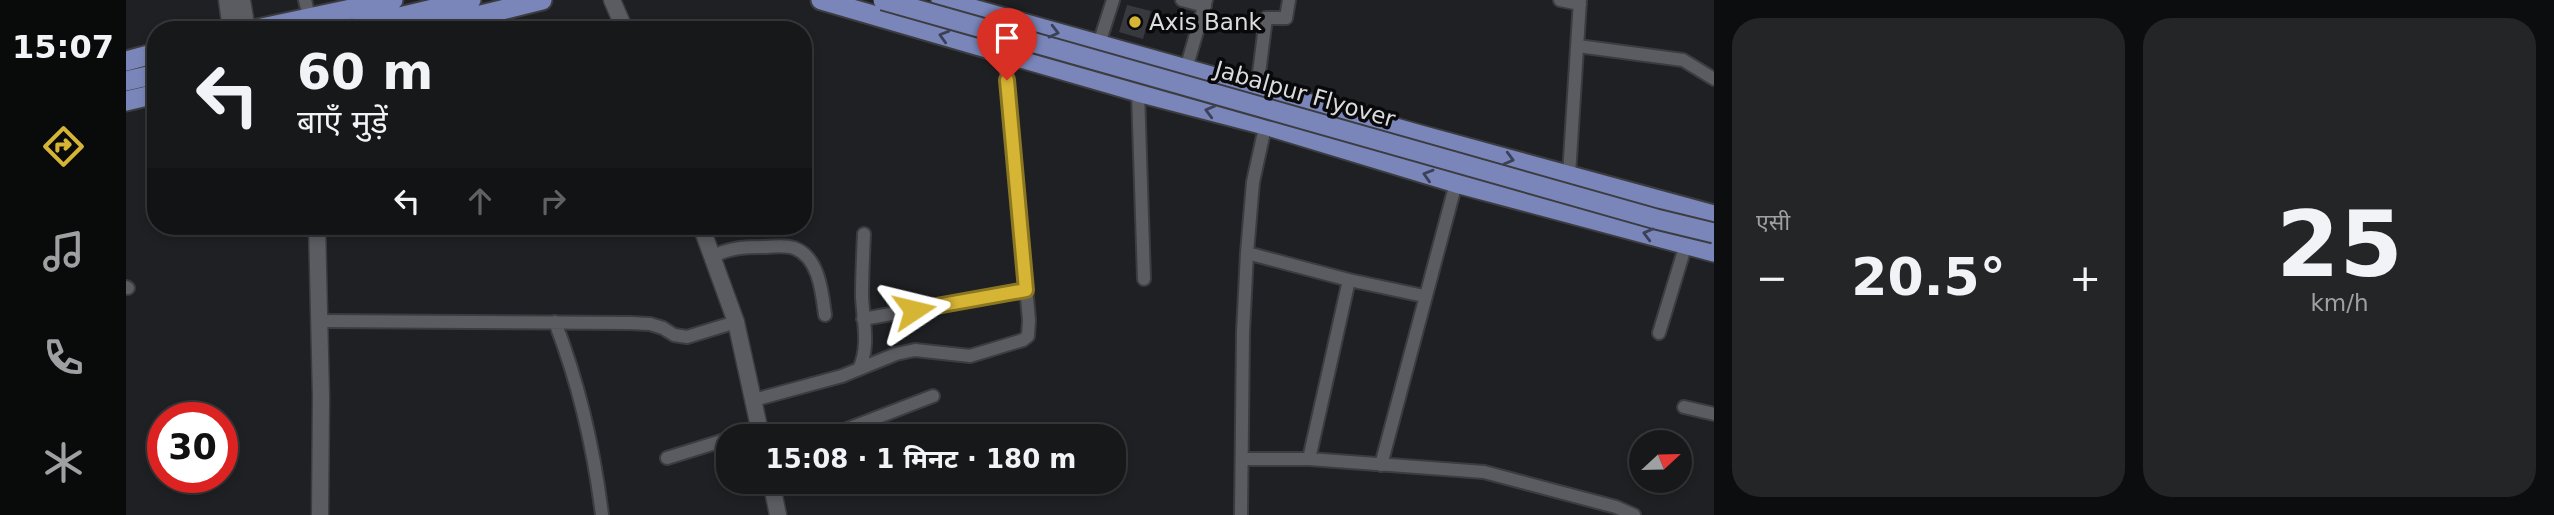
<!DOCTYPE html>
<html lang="hi">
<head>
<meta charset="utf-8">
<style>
	:root { --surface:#16181a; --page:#232527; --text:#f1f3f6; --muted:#9ea0a2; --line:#353739; --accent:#d6b534 }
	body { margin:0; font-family:"DejaVu Sans","Noto Sans Devanagari",sans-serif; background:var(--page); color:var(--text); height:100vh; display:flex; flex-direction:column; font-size:26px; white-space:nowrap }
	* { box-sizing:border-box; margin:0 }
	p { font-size:23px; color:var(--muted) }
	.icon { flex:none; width:38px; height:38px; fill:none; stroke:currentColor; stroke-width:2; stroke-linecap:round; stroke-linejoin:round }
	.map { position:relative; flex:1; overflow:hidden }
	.details { display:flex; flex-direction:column; gap:18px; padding:18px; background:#0c0d0e; width:840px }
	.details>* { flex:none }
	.banner { position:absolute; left:21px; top:21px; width:665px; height:214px; border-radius:28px; box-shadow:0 4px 10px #0003,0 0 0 2px var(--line); background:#16181a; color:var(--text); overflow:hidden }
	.needle { width:46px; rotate:68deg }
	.fabs { position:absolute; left:1503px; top:430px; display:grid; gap:14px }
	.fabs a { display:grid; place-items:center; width:63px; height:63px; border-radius:50%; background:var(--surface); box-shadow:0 4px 10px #0003,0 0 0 2px var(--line); font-size:35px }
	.speed { position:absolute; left:21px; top:402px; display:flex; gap:14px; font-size:35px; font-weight:700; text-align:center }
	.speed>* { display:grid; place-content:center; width:91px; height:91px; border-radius:50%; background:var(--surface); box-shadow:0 4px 10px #0003,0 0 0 2px var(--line); line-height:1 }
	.speed .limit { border:10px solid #d22; background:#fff; color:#111 }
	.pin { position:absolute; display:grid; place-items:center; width:60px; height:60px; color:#fff; margin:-72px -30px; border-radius:50% 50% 50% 0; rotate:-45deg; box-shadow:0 0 7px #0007 }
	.pin .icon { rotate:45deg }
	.me { position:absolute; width:77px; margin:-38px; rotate:80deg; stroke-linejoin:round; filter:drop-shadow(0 0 5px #0008) }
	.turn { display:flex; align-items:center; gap:24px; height:147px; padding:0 35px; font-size:32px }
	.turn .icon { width:91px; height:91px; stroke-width:2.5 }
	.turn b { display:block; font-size:49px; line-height:60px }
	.lanes { display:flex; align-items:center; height:66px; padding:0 35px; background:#0003; justify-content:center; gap:35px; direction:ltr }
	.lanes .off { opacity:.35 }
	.big { font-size:52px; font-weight:700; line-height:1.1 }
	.details .widget { flex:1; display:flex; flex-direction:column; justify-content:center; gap:10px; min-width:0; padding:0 24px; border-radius:28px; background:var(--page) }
	.details .dial { align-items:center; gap:0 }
	.dial b { font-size:91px; line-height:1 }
	.heat { display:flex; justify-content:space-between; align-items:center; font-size:38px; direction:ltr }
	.details .tiles { flex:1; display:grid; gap:18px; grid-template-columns:repeat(2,1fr) }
	.trip { position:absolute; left:590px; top:424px; width:410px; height:70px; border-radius:28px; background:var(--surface); box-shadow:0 4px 10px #0003,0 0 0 2px var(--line); font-weight:700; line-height:70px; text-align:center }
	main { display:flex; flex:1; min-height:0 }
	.dock { display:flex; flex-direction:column; width:126px; justify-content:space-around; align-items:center; background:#090a0a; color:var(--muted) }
	.dock .icon { width:49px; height:49px }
	.dock .selected { color:var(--accent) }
	.dock b { font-size:32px; color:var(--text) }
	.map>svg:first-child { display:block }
</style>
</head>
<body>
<main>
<nav class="dock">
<b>15:07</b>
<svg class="icon selected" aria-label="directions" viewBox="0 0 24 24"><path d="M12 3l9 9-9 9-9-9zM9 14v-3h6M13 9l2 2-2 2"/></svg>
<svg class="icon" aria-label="music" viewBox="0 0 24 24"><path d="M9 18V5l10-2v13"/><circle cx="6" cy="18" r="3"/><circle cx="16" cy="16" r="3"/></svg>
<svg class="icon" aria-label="phone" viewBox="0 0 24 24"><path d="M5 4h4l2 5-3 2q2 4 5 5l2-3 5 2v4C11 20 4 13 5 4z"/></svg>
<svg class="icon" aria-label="climate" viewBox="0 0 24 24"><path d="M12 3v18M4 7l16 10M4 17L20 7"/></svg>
</nav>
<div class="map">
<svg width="1588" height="515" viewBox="0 0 1588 515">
	<rect width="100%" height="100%" fill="#1e2023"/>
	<!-- building -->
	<path fill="#38393e" d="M1001 5 1025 11 1017 39 993 32Z"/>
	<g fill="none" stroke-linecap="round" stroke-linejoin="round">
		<defs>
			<path id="minor" d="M179 0 183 17
				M1056 0 1079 6
				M1434 0 1454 4
				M1452 46 1557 60 1588 79
				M971 50 987 0
				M1060 69 1080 0
				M1131 89 1140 18H1160L1163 0
				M1012 92 1018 279
				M1443 175 1454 0
				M1121 253 1223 280 1298 296
				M586 257C604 247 620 247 640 247 649 246 659 245 668 248 693 257 696 292 699 315
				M0 287 2 288
				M737 319 900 290
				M193 321 504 323 524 324 537 328 548 335 561 337 610 322
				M429 322C453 384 468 450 476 515
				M1533 333 1560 244
				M733 369C744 346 737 321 736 296 736 276 737 255 738 234
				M628 400 716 376 770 354 789 350 844 356 897 340 902 336 903 320 879 53
				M1558 407 1588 414
				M612 436 634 429
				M703 436 807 396
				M541 458 602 439
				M1117 459H1183L1358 472 1490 507 1508 515
				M1183 459 1223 280
				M1255 465 1330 183
				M1115 515 1117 332 1121 253 1127 182 1141 118"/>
			<path id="tertiary" d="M101 0 105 30
				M116 0 121 30
				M486 0 499 30
				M191 226 195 397 194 515
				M575 226 610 322 635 436
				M645 481 652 515"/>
			<path id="primary" d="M695 0 1012 92 1139 125 1330 183 1588 252
				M815 0 1298 136 1588 215
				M127 30 267 0
				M219 30 345 0
				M294 30 416 0
				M0 61 30 53
				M0 81 30 74
				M0 101 30 94"/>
		</defs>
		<!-- minor casing -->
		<use href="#minor" stroke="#3b3c3f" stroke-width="16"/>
		<!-- tertiary casing -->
		<use href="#tertiary" stroke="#3b3c3f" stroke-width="19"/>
		<!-- primary casing -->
		<use href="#primary" stroke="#3b3c3f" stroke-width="23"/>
		<!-- minor -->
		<use href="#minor" stroke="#5b5c61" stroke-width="12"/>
		<!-- tertiary -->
		<use href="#tertiary" stroke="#5b5c61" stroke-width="16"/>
		<!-- primary -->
		<use href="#primary" stroke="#7a86ba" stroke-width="19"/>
		<defs>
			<path id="primary-bridge" d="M757 0 1530 219 1588 233"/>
		</defs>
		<!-- primary-bridge casing -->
		<use href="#primary-bridge" stroke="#3b3c3f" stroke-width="23" stroke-linecap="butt"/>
		<!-- primary-bridge -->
		<use href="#primary-bridge" stroke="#7a86ba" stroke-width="19"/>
	</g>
	<!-- one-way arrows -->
	<defs><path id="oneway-chevron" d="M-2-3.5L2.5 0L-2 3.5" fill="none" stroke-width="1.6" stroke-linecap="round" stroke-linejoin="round" transform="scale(1.75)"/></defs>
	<g stroke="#3c415a">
		<use href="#oneway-chevron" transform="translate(928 32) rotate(14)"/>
		<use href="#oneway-chevron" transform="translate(818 36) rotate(-164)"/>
		<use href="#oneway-chevron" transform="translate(1084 111) rotate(-165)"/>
		<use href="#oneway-chevron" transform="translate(1383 159) rotate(15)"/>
		<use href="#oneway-chevron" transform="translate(1302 175) rotate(-163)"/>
		<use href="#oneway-chevron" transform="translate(1522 234) rotate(-165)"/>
	</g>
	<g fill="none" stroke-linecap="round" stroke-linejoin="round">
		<defs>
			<path id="route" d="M788 310 900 290 881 80"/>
		</defs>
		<!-- route casing -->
		<use href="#route" stroke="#8b7622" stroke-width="18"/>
		<!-- route -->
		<use href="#route" stroke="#d6b534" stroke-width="12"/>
	</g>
	<!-- markers -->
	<circle fill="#d6b534" stroke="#09090b" stroke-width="2.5" cx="1009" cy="22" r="7"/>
	<g text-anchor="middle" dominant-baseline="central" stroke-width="7" stroke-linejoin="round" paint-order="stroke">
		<!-- poi labels -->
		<g font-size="23" fill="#dbdcde" stroke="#09090b" text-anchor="start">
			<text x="1023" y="22">Axis Bank</text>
		</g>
		<!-- street labels -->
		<g font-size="23" fill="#dbdcde" stroke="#09090b">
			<text transform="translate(1179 94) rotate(16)">Jabalpur Flyover</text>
		</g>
	</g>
</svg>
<div class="fabs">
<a><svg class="needle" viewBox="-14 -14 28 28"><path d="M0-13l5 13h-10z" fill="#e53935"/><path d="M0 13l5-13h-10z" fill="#9ea0a2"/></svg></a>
</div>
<div class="speed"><div class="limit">30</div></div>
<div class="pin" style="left:881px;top:80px;background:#d93025"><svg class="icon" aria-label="arrive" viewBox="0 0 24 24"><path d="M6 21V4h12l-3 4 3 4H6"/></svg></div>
<svg class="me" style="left:788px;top:310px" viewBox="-20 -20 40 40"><path d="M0-17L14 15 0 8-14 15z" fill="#d6b534" stroke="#fff" stroke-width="4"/></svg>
<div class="trip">15:08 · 1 मिनट · 180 m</div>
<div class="banner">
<div class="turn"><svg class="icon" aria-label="left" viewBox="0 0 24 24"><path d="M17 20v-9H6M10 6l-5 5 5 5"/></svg><div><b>60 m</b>बाएँ मुड़ें</div></div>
<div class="lanes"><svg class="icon" aria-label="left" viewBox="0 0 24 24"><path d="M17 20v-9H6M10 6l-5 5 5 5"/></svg><svg class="icon off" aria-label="ahead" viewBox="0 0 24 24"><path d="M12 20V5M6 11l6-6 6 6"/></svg><svg class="icon off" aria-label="right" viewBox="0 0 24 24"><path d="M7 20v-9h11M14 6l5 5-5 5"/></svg></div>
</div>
</div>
<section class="details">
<div class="tiles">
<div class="widget"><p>एसी</p>
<div class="heat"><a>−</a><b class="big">20.5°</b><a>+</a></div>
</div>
<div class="widget dial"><b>25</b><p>km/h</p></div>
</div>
</section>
</main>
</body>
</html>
